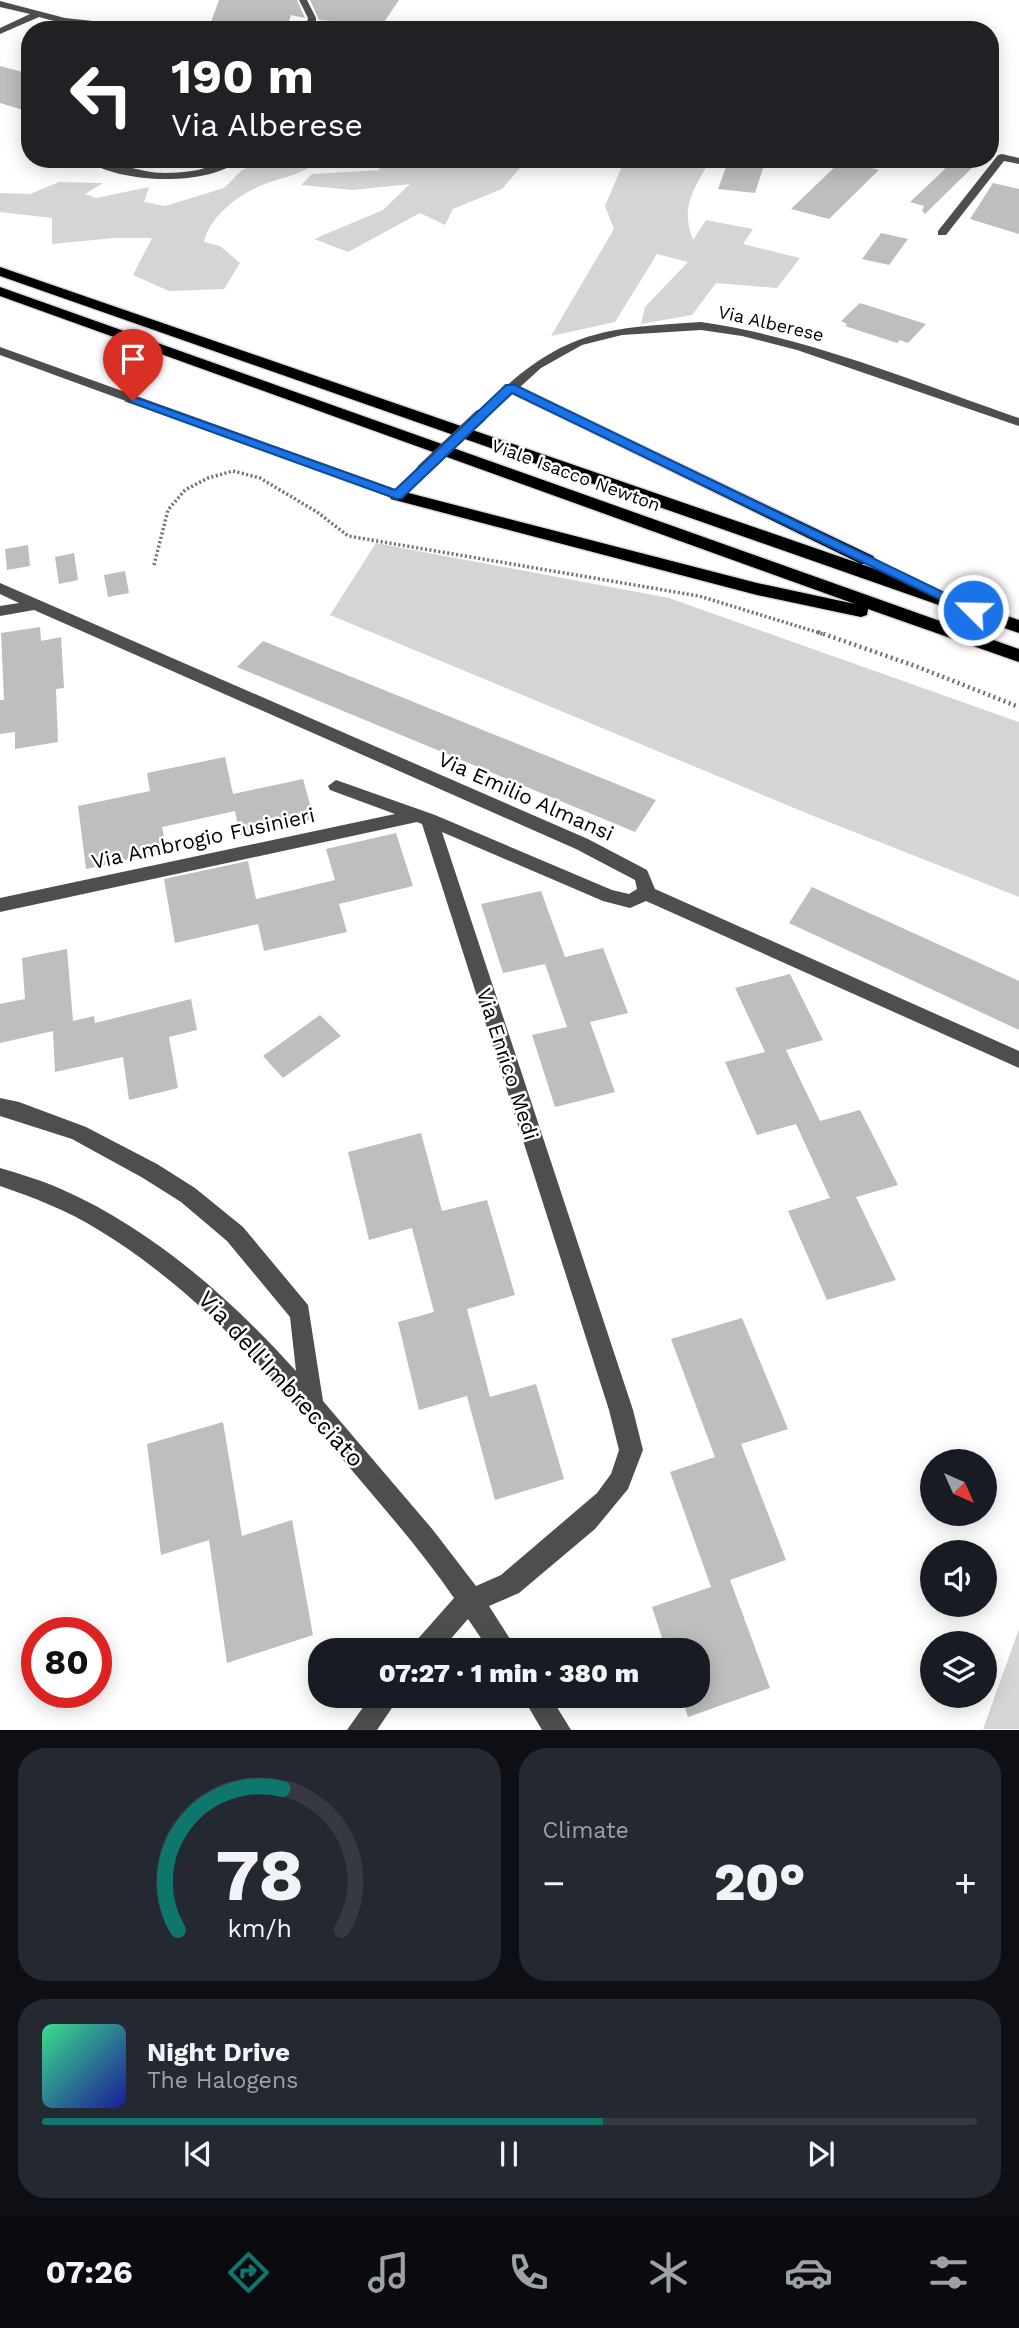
<!DOCTYPE html>
<html lang="en">
<head>
<meta charset="utf-8">
<style>
	:root { --surface:#171b24; --page:#242831; --text:#f1f3f6; --muted:#9ea1a6; --line:#363941; --accent:#0f766e }
	body { margin:0; font-family:"Work Sans",sans-serif; background:var(--page); color:var(--text); height:100vh; display:flex; flex-direction:column; font-size:26px; white-space:nowrap }
	* { box-sizing:border-box; margin:0 }
	p { font-size:23px; color:var(--muted) }
	.icon { flex:none; width:38px; height:38px; fill:none; stroke:currentColor; stroke-width:2; stroke-linecap:round; stroke-linejoin:round }
	.map { position:relative; height:1730px; overflow:hidden }
	.details { display:flex; flex-direction:column; gap:18px; padding:18px; background:#0d0f14; flex:1 }
	.details>* { flex:none }
	.hud { position:absolute; left:21px; top:21px; width:978px; height:147px; border-radius:28px; box-shadow:0 4px 18px #0003; background:#202124; color:#fff; overflow:hidden }
	.needle { width:46px; rotate:135deg }
	.controls { position:absolute; left:920px; top:1449px; display:grid; gap:14px }
	.controls a { display:grid; place-items:center; width:77px; height:77px; border-radius:50%; background:var(--surface); box-shadow:0 4px 18px #0003; font-size:35px }
	.speed { position:absolute; left:21px; top:1617px; display:flex; gap:14px; font-size:35px; font-weight:700; text-align:center }
	.speed>* { display:grid; place-content:center; width:91px; height:91px; border-radius:50%; background:var(--surface); box-shadow:0 4px 18px #0003; line-height:1 }
	.speed .limit { border:10px solid #d22; background:#fff; color:#111 }
	.pin { position:absolute; display:grid; place-items:center; width:60px; height:60px; color:#fff; margin:-72px -30px; border-radius:50% 50% 50% 0; rotate:-45deg; box-shadow:0 0 7px #0007 }
	.pin .icon { rotate:45deg }
	.me { position:absolute; width:77px; margin:-38px; rotate:293deg; stroke-linejoin:round; filter:drop-shadow(0 0 5px #0008) }
	.turn { display:flex; align-items:center; gap:24px; height:147px; padding:0 35px; font-size:32px }
	.turn .icon { width:91px; height:91px; stroke-width:2.5 }
	.turn b { display:block; font-size:49px; line-height:60px }
	.big { font-size:52px; font-weight:800; line-height:1.1 }
	.details .card { flex:1; display:flex; flex-direction:column; justify-content:center; gap:10px; min-width:0; padding:0 24px; border-radius:28px; background:var(--page) }
	.details .dial { align-items:center; gap:0 }
	.dial svg { height:182px; overflow:visible; fill:none; stroke:var(--line); stroke-width:7; stroke-linecap:round; text-anchor:middle }
	.dial text { fill:var(--text); stroke:none }
	.song { display:flex; align-items:center; gap:21px }
	.cover { width:84px; height:84px; border-radius:10px; background:linear-gradient(135deg,hsl(150 70% 55%),hsl(240 70% 35%)) }
	.played { height:7px; border-radius:4px; background:linear-gradient(90deg,var(--accent) 60%,var(--line) 60%) }
	.keys { display:flex; justify-content:space-around; direction:ltr }
	.heat { display:flex; justify-content:space-between; align-items:center; font-size:38px; direction:ltr }
	.details .tiles { flex:1; display:grid; gap:18px; grid-template-columns:1fr 1fr }
	.card:last-child { grid-column:span 2 }
	.trip { position:absolute; left:308px; top:1638px; width:402px; height:70px; border-radius:28px; background:var(--surface); box-shadow:0 4px 18px #0003; font-weight:800; line-height:70px; text-align:center }
	.tabs { display:flex; height:112px; justify-content:space-around; align-items:center; background:#090b0e; color:var(--muted) }
	.tabs .icon { width:49px; height:49px }
	.tabs .active { color:var(--accent) }
	.tabs b { font-size:32px; color:var(--text) }
	.map>svg:first-child { display:block }
</style>
</head>
<body>
<div class="map">
<svg width="1019" height="1730" viewBox="0 0 1019 1730">
	<rect width="100%" height="100%" fill="#fff"/>
	<!-- green -->
	<path fill="#d5d5d5" d="M267 159H309L314 165C296 176 280 178 262 185 238 195 209 217 204 242L220 246 240 263 224 289 169 291 133 275 152 238H114L52 244V218L0 212V193L30 194 59 182 103 183 85 194 96 198 149 187 144 202 165 206 224 188 242 170Z
		M374 159H528L502 189 453 209 445 225 420 213 348 252 314 239 383 210 410 184 353 190 301 185 312 174 380 170Z
		M625 159H711C694 189 680 206 693 240L706 220 753 229 743 244 800 258 777 288 716 283 692 315 641 324 645 307 688 262 657 254 615 322 551 336 614 229 605 206Z
		M376 543 669 598 1019 722V897L811 815 330 615Z
		M1019 1629V1729H983Z"/>
	<!-- building -->
	<path fill="#bebebe" d="M219 0H297L305 18 291 15 289 21H271L270 24 211 22Z
		M310 0H399L382 25 319 20Z
		M0 66 30 74V112L0 103Z
		M729 159H766L755 193 718 189Z
		M950 159H981L925 214 922 211 924 206 910 202 944 170Z
		M842 160 879 170 829 219 791 209Z
		M993 183 1019 189V234L970 219Z
		M881 233 908 239 889 265 862 259Z
		M860 303 926 324 908 343 900 340 897 343 845 326 847 324 841 321Z
		M28 545 30 566 7 570 5 549Z
		M74 553 78 580 59 584 55 557Z
		M125 571 129 593 108 597 104 575Z
		M40 627 41 641 61 637 64 688 56 689 58 742 15 749V732L0 734V700H4L1 633Z
		M263 641 656 800 635 832 237 667Z
		M225 757 233 794 303 779 314 819 240 835 235 811 162 827 167 851 86 869 78 806 150 791 147 773Z
		M396 833 413 886 339 904 347 932 264 951 258 924 175 943 164 879 248 861 256 899 335 880 326 849Z
		M812 887 1019 981V1030L789 923Z
		M541 891 565 957 603 948 628 1013 590 1022 615 1092 555 1107 532 1035 567 1027 545 964 503 973 481 904Z
		M67 949 73 1021 94 1016 95 1023 191 999 197 1030 169 1037 178 1088 129 1100 123 1057 55 1072 53 1031 0 1043V1004L25 999 22 958Z
		M790 974 823 1040 786 1050 820 1121 860 1110 898 1185 856 1197 896 1280 827 1300 788 1211 830 1198 796 1124 757 1135 725 1062 765 1052 735 988Z
		M320 1015 341 1036 283 1078 263 1056Z
		M421 1133 442 1211 487 1200 515 1295 467 1309 490 1397 536 1384 564 1479 495 1500 467 1396 419 1410 398 1322 434 1312 412 1228 369 1240 348 1152Z
		M742 1318 788 1429 741 1444 786 1560 730 1580 770 1688 688 1717 681 1696H698V1650H666L652 1607 711 1587 670 1472 715 1457 671 1339Z
		M223 1422 242 1536 292 1520 313 1635 227 1663 209 1540 161 1555 147 1444Z"/>
	<g fill="none" stroke-linecap="round" stroke-linejoin="round">
		<defs>
			<path id="highway" d="M0 267 861 564 502 388 505 385H515L873 556 876 560 873 564H861L1019 620V633L0 276Z
				M0 287 1019 649V662L868 609 867 615 861 617 757 595 391 499 389 495 391 491 397 490 757 583 855 604 0 296Z"/>
		</defs>
		<!-- highway casing -->
		<use href="#highway" stroke="#dbdbdb" stroke-width="3"/>
		<!-- path-far1 -->
		<path stroke="#707070" stroke-width="3.5" stroke-dasharray="2 2.5" stroke-linecap="butt" d="M154 565 168 510 185 490 208 478 233 471 260 478 317 512 348 536 699 596 823 634"/>
		<!-- path -->
		<path stroke="#707070" stroke-width="4.5" stroke-dasharray="2 3.5" stroke-linecap="butt" d="M818 632 918 667 1019 707"/>
		<!-- minor -->
		<path fill="#4e4e4e" fill-rule="evenodd" d="M299 0H307L316 18V30H306L308 18Z
			M0 1 65 18 176 30H137L65 24 39 17 0 34V28L30 14 0 7Z
			M1002 154 1019 158V164L1004 161 946 235H938V231L998 155Z
			M84 159C111 159 137 173 165 173 176 173 187 172 198 170 213 166 226 158 240 160 206 187 119 184 84 159Z
			M701 322C811 338 915 382 1019 418V426L797 350 742 336 701 330 622 335 582 345 541 368 485 419 480 420 474 416C483 405 495 396 505 387 573 327 616 328 701 322Z
			M0 347 395 489 418 467H428L430 470 402 498H392L0 355Z
			M0 583 588 839 647 870 655 889 1019 1051V1068L646 901 630 908 603 901 442 832 633 1410 643 1450 628 1489 595 1529 519 1593 489 1606 517 1650H489L468 1619 441 1650H412L416 1641 454 1598C421 1550 382 1506 344 1461 271 1375 195 1288 97 1229 67 1210 34 1198 0 1186V1168C20 1174 41 1180 61 1189 152 1229 230 1298 296 1371L290 1317 227 1241 181 1202 143 1178 72 1139 0 1116V1098L19 1102 86 1127 157 1164 195 1188 243 1227 308 1305 323 1401 433 1530 476 1586 501 1575 597 1493 611 1474 619 1450 609 1410 422 824 417 822 0 912V898L395 814 330 790 328 786 336 780 435 815 612 890 629 894 637 889 635 880 576 849 34 610 0 616V606L19 603 0 594Z
			M371 1696H400L377 1730H347Z
			M522 1696H550L571 1730H542Z"/>
		<!-- highway -->
		<use href="#highway" fill="#000" fill-rule="evenodd"/>
		<!-- minor-bridge -->
		<path stroke="#4e4e4e" stroke-width="13" d="M423 470 480 416"/>
	</g>
	<!-- route -->
	<path fill="#1a73e8" stroke="#114b97" stroke-width="2" d="M506 385H515L980 610 973 614 968 613 512 393 402 498 397 499 127 401 137 398 395 490Z"/>
	<g text-anchor="middle" dominant-baseline="central" stroke-width="5" stroke-linejoin="round" paint-order="stroke">
		<!-- far-street labels -->
		<g font-size="18" fill="#000" stroke="#fff">
			<text transform="translate(771 323) rotate(13)">Via Alberese</text>
			<text transform="translate(576 475) rotate(20)">Viale Isacco Newton</text>
		</g>
		<!-- street labels -->
		<g font-size="21" fill="#000" stroke="#fff">
			<text transform="translate(526 796) rotate(24)">Via Emilio Almansi</text>
			<text transform="translate(203 838) rotate(-12)">Via Ambrogio Fusinieri</text>
			<text transform="translate(508 1064) rotate(72)">Via Enrico Medi</text>
		</g>
		<!-- near-street labels -->
		<g font-size="24" fill="#000" stroke="#fff">
			<text transform="translate(281 1379) rotate(47)">Via dell'Imbrecciato</text>
		</g>
	</g>
</svg>
<div class="controls">
<a><svg class="needle" viewBox="-14 -14 28 28"><path d="M0-13l5 13h-10z" fill="#e53935"/><path d="M0 13l5-13h-10z" fill="#9ea1a6"/></svg></a>
<a><svg class="icon" aria-label="sound" viewBox="0 0 24 24"><path d="M4 9h4l5-4v14l-5-4H4zM17 9q2 3 0 6"/></svg></a>
<a><svg class="icon" aria-label="layers" viewBox="0 0 24 24"><path d="M12 4l9 5-9 5-9-5zM3 14l9 5 9-5"/></svg></a>
</div>
<div class="speed"><div class="limit">80</div></div>
<div class="pin" style="left:133px;top:401px;background:#d93025"><svg class="icon" aria-label="arrive" viewBox="0 0 24 24"><path d="M6 21V4h12l-3 4 3 4H6"/></svg></div>
<svg class="me" style="left:973px;top:610px" viewBox="-20 -20 40 40"><circle r="17" fill="#1a73e8" stroke="#fff" stroke-width="3"/><path d="M0-11L8 9 0 5-8 9z" fill="#fff"/></svg>
<div class="trip">07:27 · 1 min · 380 m</div>
<div class="hud">
<div class="turn"><svg class="icon" aria-label="left" viewBox="0 0 24 24"><path d="M17 20v-9H6M10 6l-5 5 5 5"/></svg><div><b>190 m</b>Via Alberese</div></div>
</div>
</div>
<section class="details">
<div class="tiles">
<div class="card dial"><svg viewBox="0 0 100 80">
<path d="M14 69A42 42 0 1 1 86 69"/>
<path d="M14 69A42 42 0 0 1 60 7" stroke="#0f766e"/>
<text x="50" y="56" font-size="32" font-weight="700">78</text>
<text x="50" y="72" font-size="11">km/h</text>
</svg></div>
<div class="card"><p>Climate</p>
<div class="heat"><a>−</a><b class="big">20°</b><a>+</a></div>
</div>
<div class="card">
<div class="song"><i class="cover"></i><div><b>Night Drive</b><p>The Halogens</p></div></div>
<div class="played"></div>
<div class="keys"><svg class="icon" aria-label="previous" viewBox="0 0 24 24"><path d="M18 5L8 12l10 7zM5 5v14"/></svg><svg class="icon" aria-label="pause" viewBox="0 0 24 24"><path d="M8 5v14M16 5v14"/></svg><svg class="icon" aria-label="next" viewBox="0 0 24 24"><path d="M6 5l10 7-10 7zM19 5v14"/></svg></div>
</div>
</div>
</section>
<nav class="tabs">
<b>07:26</b>
<svg class="icon active" aria-label="directions" viewBox="0 0 24 24"><path d="M12 3l9 9-9 9-9-9zM9 14v-3h6M13 9l2 2-2 2"/></svg>
<svg class="icon" aria-label="music" viewBox="0 0 24 24"><path d="M9 18V5l10-2v13"/><circle cx="6" cy="18" r="3"/><circle cx="16" cy="16" r="3"/></svg>
<svg class="icon" aria-label="phone" viewBox="0 0 24 24"><path d="M5 4h4l2 5-3 2q2 4 5 5l2-3 5 2v4C11 20 4 13 5 4z"/></svg>
<svg class="icon" aria-label="climate" viewBox="0 0 24 24"><path d="M12 3v18M4 7l16 10M4 17L20 7"/></svg>
<svg class="icon" aria-label="car" viewBox="0 0 24 24"><path d="M5 17H2v-5l4-1 3-4h7l3 4 3 1v5h-3M9 17h6M6 11h13"/><circle cx="7" cy="17" r="2"/><circle cx="17" cy="17" r="2"/></svg>
<svg class="icon" aria-label="filters" viewBox="0 0 24 24"><path d="M4 7h16M4 17h16"/><circle cx="9" cy="7" r="2"/><circle cx="15" cy="17" r="2"/></svg>
</nav>
</body>
</html>
